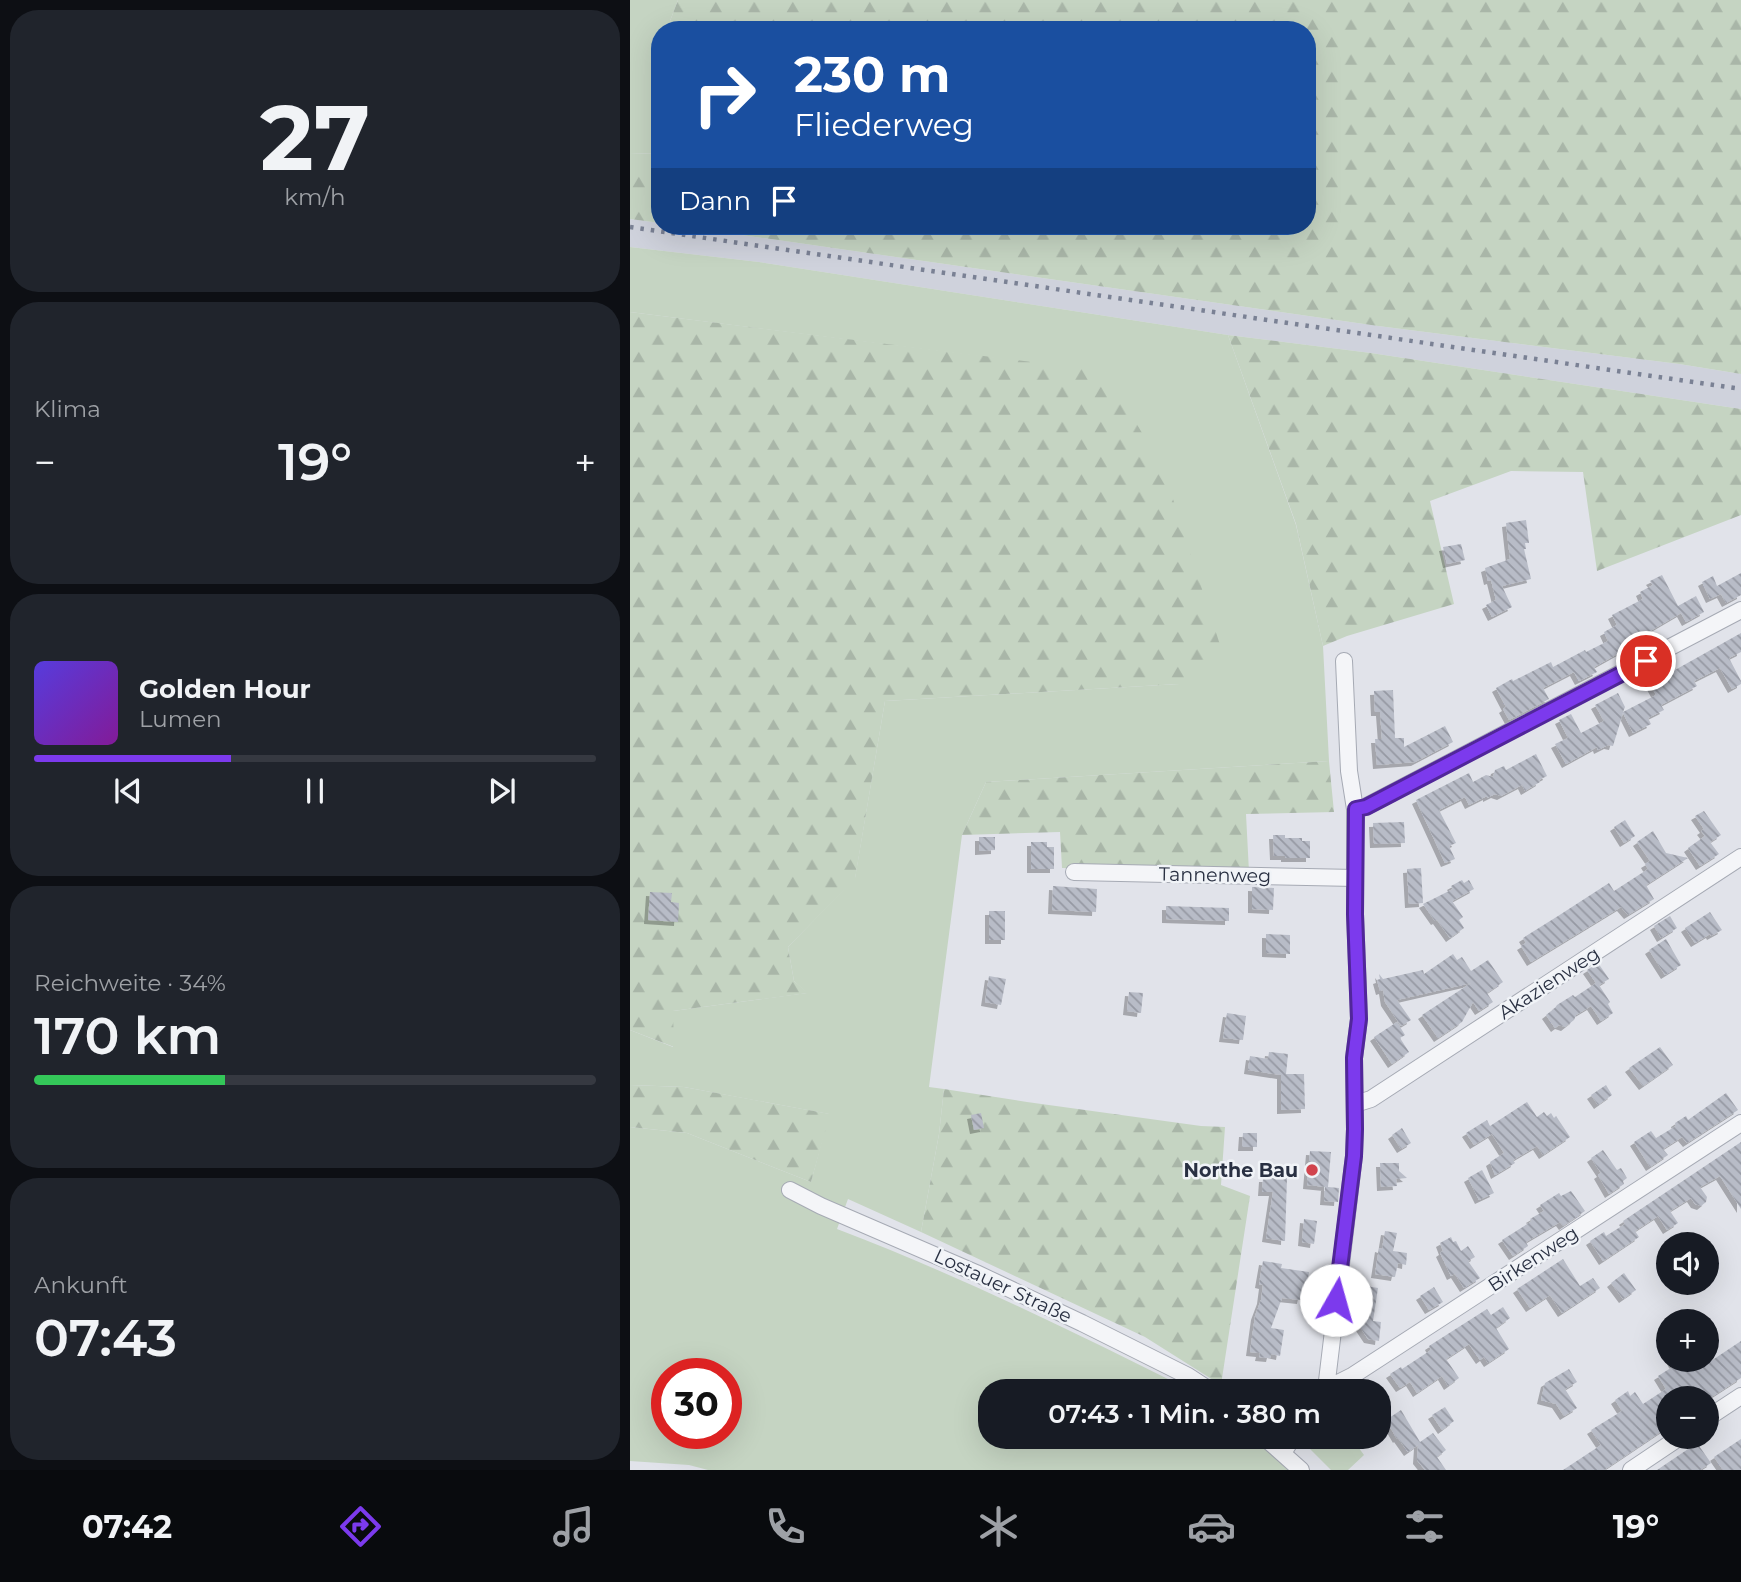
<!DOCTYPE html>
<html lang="de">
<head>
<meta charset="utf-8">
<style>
	:root { --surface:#171b24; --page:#20242c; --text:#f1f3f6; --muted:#9ea1a6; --line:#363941; --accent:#7c3aed }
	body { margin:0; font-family:Montserrat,sans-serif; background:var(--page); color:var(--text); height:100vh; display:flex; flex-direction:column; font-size:26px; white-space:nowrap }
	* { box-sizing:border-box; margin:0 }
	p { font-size:23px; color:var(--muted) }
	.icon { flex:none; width:38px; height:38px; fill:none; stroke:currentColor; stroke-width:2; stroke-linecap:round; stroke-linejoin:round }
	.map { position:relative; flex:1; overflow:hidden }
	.sheet { display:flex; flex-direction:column; gap:10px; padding:10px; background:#0d0f14; width:630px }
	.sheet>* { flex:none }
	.hud { position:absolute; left:21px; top:21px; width:665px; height:214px; border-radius:28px; box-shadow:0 7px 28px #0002; background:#1a4fa0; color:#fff; overflow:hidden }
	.fabs { position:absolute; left:1026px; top:1232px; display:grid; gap:14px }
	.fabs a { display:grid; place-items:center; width:63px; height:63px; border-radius:50%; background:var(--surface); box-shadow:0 7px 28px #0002; font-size:35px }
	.speed { position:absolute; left:21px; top:1358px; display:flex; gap:14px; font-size:35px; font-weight:700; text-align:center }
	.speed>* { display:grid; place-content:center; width:91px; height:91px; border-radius:50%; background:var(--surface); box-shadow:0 7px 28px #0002; line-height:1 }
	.speed .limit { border:10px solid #d22; background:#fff; color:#111 }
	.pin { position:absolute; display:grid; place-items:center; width:60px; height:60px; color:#fff; margin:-30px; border:4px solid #fff; border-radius:50%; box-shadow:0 2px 7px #0007 }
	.me { position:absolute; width:77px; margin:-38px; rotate:7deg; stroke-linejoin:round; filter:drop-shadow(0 0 5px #0008) }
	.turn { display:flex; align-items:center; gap:24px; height:147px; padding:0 28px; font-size:32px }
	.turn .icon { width:91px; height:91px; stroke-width:2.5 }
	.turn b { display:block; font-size:49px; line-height:60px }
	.then { display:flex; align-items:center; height:66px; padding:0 28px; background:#0003; gap:14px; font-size:26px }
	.big { font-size:52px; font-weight:600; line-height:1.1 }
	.sheet .widget { flex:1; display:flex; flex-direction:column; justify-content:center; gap:10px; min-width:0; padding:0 24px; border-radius:28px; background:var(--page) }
	.sheet .dial { align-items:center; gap:0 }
	.dial b { font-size:91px; line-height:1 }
	.song { display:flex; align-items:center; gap:21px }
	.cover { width:84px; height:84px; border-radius:10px; background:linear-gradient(135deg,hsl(250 70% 55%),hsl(290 70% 35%)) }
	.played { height:7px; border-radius:4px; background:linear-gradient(90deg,var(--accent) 35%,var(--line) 35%) }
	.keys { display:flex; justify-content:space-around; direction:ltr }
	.heat { display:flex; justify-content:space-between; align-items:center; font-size:38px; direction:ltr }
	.charge { height:10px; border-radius:5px; background:linear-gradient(90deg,#34c759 34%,var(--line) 0) }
	.trip { position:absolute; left:348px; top:1379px; width:413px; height:70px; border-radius:28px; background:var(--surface); box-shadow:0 7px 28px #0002; font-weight:600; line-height:70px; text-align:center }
	.dock { display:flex; height:112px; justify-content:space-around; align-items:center; background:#090b0e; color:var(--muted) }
	.dock .icon { width:49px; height:49px }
	.dock .on { color:var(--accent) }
	.dock b { font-size:32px; color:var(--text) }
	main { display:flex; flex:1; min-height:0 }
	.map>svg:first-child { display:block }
</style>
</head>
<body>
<main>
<section class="sheet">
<div class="widget dial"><b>27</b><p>km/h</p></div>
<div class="widget"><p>Klima</p>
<div class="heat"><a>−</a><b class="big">19°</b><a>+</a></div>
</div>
<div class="widget">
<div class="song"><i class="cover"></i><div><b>Golden Hour</b><p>Lumen</p></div></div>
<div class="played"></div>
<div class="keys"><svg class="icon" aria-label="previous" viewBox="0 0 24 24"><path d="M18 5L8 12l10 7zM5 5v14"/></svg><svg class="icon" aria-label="pause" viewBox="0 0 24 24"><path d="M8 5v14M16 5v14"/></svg><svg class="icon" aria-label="next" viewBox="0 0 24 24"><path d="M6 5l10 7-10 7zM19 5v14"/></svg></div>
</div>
<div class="widget"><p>Reichweite · 34%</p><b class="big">170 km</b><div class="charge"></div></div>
<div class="widget"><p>Ankunft</p><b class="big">07:43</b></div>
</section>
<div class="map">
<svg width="1111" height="1470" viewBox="0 0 1111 1470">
	<defs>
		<pattern id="forest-firs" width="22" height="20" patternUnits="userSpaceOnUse" patternTransform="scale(1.75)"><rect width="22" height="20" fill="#c5d4c2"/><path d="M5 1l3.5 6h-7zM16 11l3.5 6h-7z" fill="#a9b6a8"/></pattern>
		<pattern id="building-back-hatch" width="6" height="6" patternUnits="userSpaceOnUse" patternTransform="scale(1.75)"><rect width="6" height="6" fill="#b8bcc7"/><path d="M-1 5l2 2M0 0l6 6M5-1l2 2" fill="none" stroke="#9699a3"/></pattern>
		<filter id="shadow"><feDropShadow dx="-4" dy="4" stdDeviation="0" flood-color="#0004"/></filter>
	</defs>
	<rect width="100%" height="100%" fill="#e1e3ea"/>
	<!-- built -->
	<path fill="#cfd2dc" d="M0 219 30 223V226H49L748 326 1049 364 1111 374V409L741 353 598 335 129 262 0 247Z"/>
	<!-- green -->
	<path fill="#c5d4c2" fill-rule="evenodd" d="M0 0H48L40 21 45 30H30V154L0 153Z
		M0 247 129 262 598 335 666 525 693 646 699 761 356 782 332 835 299 1087 314 1089 309 1134 291 1232 218 1199 207 1229C328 1275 446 1333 562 1391H360V1437H624L659 1470H78L59 1465 0 1461V1127L57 1133 181 1182 199 1114 54 1087 0 1085V1030L43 1047V1011L177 993 164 981 158 947 225 878 255 701 549 684 475 372 0 312ZM37 1374H96V1433H37Z
		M676 1437H721L734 1455 718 1470H701L679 1448Z"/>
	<!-- forest -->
	<path fill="url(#forest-firs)" d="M48 0H1111V374L1049 364 748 326 49 226H677V30H45L40 21Z
		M0 153 30 154V223L0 219Z
		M0 312 475 371 533 468 591 648 549 684 255 701 225 879 158 947 164 981 178 993 43 1011 44 1047 0 1030Z
		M598 335 741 353 1111 409V515L967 571 953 472 881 471 800 501 824 604 717 636 693 646 666 524Z
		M699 761 704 812 616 814 619 872 432 868 430 832 332 835 356 782Z
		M0 1085 54 1087 200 1114 181 1182 57 1133 0 1127Z
		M314 1089 397 1102 571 1126 595 1127 591 1185 620 1196 591 1385 515 1337 291 1232 309 1134Z"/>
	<!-- building -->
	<path fill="url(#building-back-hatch)" filter="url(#shadow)" d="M896 520 899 543H895L896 549H894L901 579 872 586 882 607 862 617 856 605 866 600 861 580 858 581 855 568 880 559 876 523Z
		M831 544 835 560 817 564 813 547Z
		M1111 573V595L1096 603 1091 594 1080 599 1072 582 1083 576 1087 586Z
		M1032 575 1048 606 1066 596 1074 612 1056 622 1051 613 998 644 1000 647 964 667 967 672 949 681 944 672 913 688 919 699 879 720 873 709 876 707 866 688 882 679 883 681 921 662 923 667 955 650 956 652 978 641 974 632 987 625 982 615 1013 599 1010 592 1023 585 1020 581Z
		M1111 633V652L1099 658 1111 681V684L1102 689 1090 668 1064 681 1067 686 1031 705 1034 710 1018 718 1021 724 1003 733 993 713 983 746 978 745 968 750 967 747 936 764 925 744 938 738 929 720 941 714 951 733 974 721 965 705 988 693 995 707 993 712 1026 695 1020 684Z
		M763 690 765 738H774V747L815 726 823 742 785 762 747 765 745 739H752L750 712H745L744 691Z
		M906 754 917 776 909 780 910 782 895 791 892 785 871 796 865 794 857 798V796L839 805 835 797 809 810 826 843 819 846 825 859 815 863 786 800 839 773 843 782 856 775 863 777 865 770 874 766 876 770Z
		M1074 811 1091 835 1080 842 1089 854 1070 866 1058 848 1075 836 1071 831 1074 829 1065 816Z
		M995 820 1005 836 994 843 984 827Z
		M774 822 775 843 744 844 743 823Z
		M1023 831 1036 853 1058 858 1016 885 1024 899 998 915 991 907 901 962 891 946 896 943 893 938 928 916 979 883 984 891 1018 869 1015 864 1020 861 1007 842Z
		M643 835H655V838H672V841H680V858H655V856H644Z
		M349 837H365V850L349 851Z
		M401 842H417V847H424V869H401Z
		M791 868 793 903 779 904 777 869Z
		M832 880 834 883 839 880 844 889 822 901 833 917 829 920 834 928 820 938 807 920 805 921 793 904 823 889 821 886Z
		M423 886 467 889 466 912 422 910Z
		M622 887 644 888 643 910 622 909Z
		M20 892 42 893 41 902 49 903 48 922 18 920Z
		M536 906 599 908V921L536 919Z
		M359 911H375V940H359Z
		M1080 912 1092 930 1081 936 1080 934 1065 943 1055 928Z
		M1040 916 1047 928 1031 938 1024 926Z
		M636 934 660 935V954L636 953Z
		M1036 939 1051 965 1035 975 1019 950Z
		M823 954 827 960 832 957 841 971 858 960 873 982 857 993 863 1002 849 1011 843 1002 832 1022 808 1038 792 1015 841 983 767 1000 781 1020 771 1026 755 1002 753 990 750 991 747 980 750 979 749 974 753 979 793 970 794 974Z
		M968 963 979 979 969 985 980 1002 978 1004 983 1013 971 1021 961 1006 946 1015 944 1020 935 1027 929 1025 925 1028 916 1015 925 1008 927 1005 943 995 945 997 966 983 957 970Z
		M359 976 376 979 371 1005 355 1002Z
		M499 992 513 993 511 1013 497 1011Z
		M597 1013 616 1016 613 1040 593 1038Z
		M767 1022 775 1035 770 1038 779 1052 762 1064 744 1037Z
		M1030 1047 1043 1065 1013 1086 999 1068Z
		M639 1052 658 1054 656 1074H674L675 1109 651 1110V1075L618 1070 620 1056 638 1059Z
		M976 1085 982 1095 968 1105 961 1095Z
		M1096 1093 1108 1110 1057 1143 1052 1137 1033 1149 1038 1155 1020 1167 1004 1142 1021 1131 1026 1138 1046 1126 1045 1123 1056 1116 1058 1120Z
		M897 1102 907 1117 914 1112 917 1116 921 1113 924 1118 926 1116 940 1137 913 1155 907 1146 883 1160 885 1163 865 1175 860 1162 874 1153 862 1134 844 1145 836 1133 857 1120 860 1126Z
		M351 1113 354 1128 344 1130 341 1115Z
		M772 1128 781 1143 771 1149 762 1135Z
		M613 1133H627V1147H612Z
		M1111 1142V1209L1090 1176 1070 1187 1077 1197 1076 1202 1071 1206 1065 1204 1061 1198 1040 1211 1048 1223 1037 1230 1028 1216 1005 1231 1009 1237 973 1261 960 1241 974 1232 976 1236 995 1224 993 1221Z
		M973 1150 987 1170 991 1168 997 1178 993 1181 994 1184 979 1194 968 1175 971 1173 961 1158Z
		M680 1151 701 1152 698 1187 709 1188 708 1202 694 1201 695 1187H697L677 1185Z
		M750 1163H769V1171L777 1178 766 1179 767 1186 751 1187Z
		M852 1170 864 1193 849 1200 838 1178Z
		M633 1178H657L655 1241 636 1238 643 1192H632Z
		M941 1191 955 1211 933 1226 930 1222 896 1242 898 1246 883 1256 872 1240 902 1221 900 1219 914 1211 910 1205 929 1193 931 1196Z
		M674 1219 687 1221 684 1244 672 1242Z
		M755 1231 767 1233 763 1251 777 1253 776 1265 768 1263 765 1277 745 1274 749 1248 752 1249Z
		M821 1237 823 1242 826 1241 831 1251 838 1246 845 1257 838 1261 850 1278 834 1288 825 1274 821 1276 810 1253 813 1251 810 1243Z
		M933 1259 950 1286 963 1278 970 1288 932 1313 920 1295 900 1308 887 1289Z
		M633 1261 652 1264 651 1268 679 1272 676 1296 672 1295 671 1300 652 1298 641 1328 654 1330 650 1356 641 1354 640 1358 629 1357 630 1353 620 1352 625 1316 631 1300 633 1285 629 1284Z
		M994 1273 1006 1290 993 1299 981 1283Z
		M736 1286 748 1288 743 1321 751 1322 749 1341 738 1339 730 1327Z
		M804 1287 813 1302 799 1310 790 1296Z
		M873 1307 880 1318 866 1328 879 1349 858 1363 854 1357 850 1360 839 1344 816 1359 829 1378 818 1386 812 1376 787 1393 780 1382 770 1388 760 1374 771 1367 772 1369 801 1350 799 1346 857 1309 861 1315Z
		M1111 1341V1378L1080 1398H1038V1427L974 1470H933L971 1445 961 1430 992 1411 985 1400 998 1391 1000 1396 1005 1392 1013 1404 1036 1389 1028 1376 1044 1366 1041 1360 1081 1361Z
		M939 1369 947 1382 935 1389 947 1408 934 1416 926 1404 911 1400 915 1383Z
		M815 1407 824 1421 812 1430 802 1415Z
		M771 1410 790 1442 803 1433 816 1450 807 1457 816 1470H795L787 1460 788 1445 778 1452 768 1438 767 1439 756 1420Z
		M1111 1439V1470H1093L1084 1457Z
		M1067 1443 1081 1463 1070 1470H1027Z"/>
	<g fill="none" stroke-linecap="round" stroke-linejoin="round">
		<defs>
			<path id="minor" d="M725 809 735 807 1111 610
				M444 872 725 878
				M725 1104 741 1099 1111 857
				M160 1190 191 1206 346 1273 452 1323 558 1376 581 1391
				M696 1389 724 1156 725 1129 724 1058 729 1019 725 914V809L719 771 714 661
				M692 1391 722 1376 1111 1123
				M1076 1419 1111 1396
				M634 1437 671 1470
				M653 1453 663 1437
				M1001 1470 1050 1437"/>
		</defs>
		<!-- minor casing -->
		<use href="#minor" stroke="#a6aab4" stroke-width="18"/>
		<!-- minor -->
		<use href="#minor" stroke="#f4f5f8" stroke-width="16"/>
		<!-- rail -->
		<path stroke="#7a8194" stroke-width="4.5" stroke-dasharray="3.5 7" stroke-linecap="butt" d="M0 227 1111 389"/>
	</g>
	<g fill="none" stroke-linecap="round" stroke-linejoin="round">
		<defs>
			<path id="route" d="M706 1300 724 1156 725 1129 724 1058 729 1019 725 914 726 809 736 807 1016 661"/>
		</defs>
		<!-- route casing -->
		<use href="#route" stroke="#51269a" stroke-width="18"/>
		<!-- route -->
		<use href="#route" stroke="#7c3aed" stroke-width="12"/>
	</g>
	<!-- markers -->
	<circle fill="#d1434d" stroke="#f0f3f7" stroke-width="2.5" cx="682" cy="1170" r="7"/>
	<g text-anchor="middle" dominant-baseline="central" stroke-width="5" stroke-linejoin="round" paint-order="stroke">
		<!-- street labels -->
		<g font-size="19" fill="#293042" stroke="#f0f3f7">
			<text transform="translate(585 875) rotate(1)">Tannenweg</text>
			<text transform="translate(919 983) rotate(-33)">Akazienweg</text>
			<text transform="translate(903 1259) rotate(-33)">Birkenweg</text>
			<text transform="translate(373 1286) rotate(25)">Lostauer Straße</text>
		</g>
		<!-- poi labels -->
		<g font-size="19" font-weight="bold" fill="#293042" stroke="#f0f3f7" text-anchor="end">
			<text x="668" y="1170">Northe Bau</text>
		</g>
	</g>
</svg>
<div class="fabs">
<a><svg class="icon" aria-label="sound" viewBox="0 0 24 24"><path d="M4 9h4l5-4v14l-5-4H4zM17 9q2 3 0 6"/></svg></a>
<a>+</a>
<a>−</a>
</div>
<div class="speed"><div class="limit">30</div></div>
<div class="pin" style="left:1016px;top:661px;background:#d93025"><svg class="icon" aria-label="arrive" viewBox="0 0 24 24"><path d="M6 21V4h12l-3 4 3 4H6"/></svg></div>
<svg class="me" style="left:706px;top:1300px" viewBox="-20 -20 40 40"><circle r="19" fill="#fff"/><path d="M0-13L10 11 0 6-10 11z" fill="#7c3aed"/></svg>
<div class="trip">07:43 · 1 Min. · 380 m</div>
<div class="hud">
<div class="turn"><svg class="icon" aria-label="right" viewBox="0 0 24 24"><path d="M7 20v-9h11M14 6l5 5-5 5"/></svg><div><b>230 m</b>Fliederweg</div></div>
<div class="then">Dann<svg class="icon" aria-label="arrive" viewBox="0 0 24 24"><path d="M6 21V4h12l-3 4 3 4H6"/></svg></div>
</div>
</div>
</main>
<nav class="dock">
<b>07:42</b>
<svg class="icon on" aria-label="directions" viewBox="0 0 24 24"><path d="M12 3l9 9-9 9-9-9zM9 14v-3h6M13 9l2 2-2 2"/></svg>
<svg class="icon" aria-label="music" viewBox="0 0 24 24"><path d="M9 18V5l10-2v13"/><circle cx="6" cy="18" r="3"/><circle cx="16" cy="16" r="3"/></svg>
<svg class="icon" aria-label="phone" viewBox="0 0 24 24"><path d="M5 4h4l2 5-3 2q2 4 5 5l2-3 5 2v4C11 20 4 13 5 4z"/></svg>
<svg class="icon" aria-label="climate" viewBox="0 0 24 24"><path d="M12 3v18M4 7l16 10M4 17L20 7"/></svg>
<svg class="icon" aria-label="car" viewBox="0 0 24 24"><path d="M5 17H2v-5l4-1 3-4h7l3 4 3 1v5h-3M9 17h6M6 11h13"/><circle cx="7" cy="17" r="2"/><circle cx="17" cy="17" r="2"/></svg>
<svg class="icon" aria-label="filters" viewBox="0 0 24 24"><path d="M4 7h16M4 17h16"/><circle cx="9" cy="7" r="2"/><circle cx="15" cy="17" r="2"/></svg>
<b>19°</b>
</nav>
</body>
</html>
